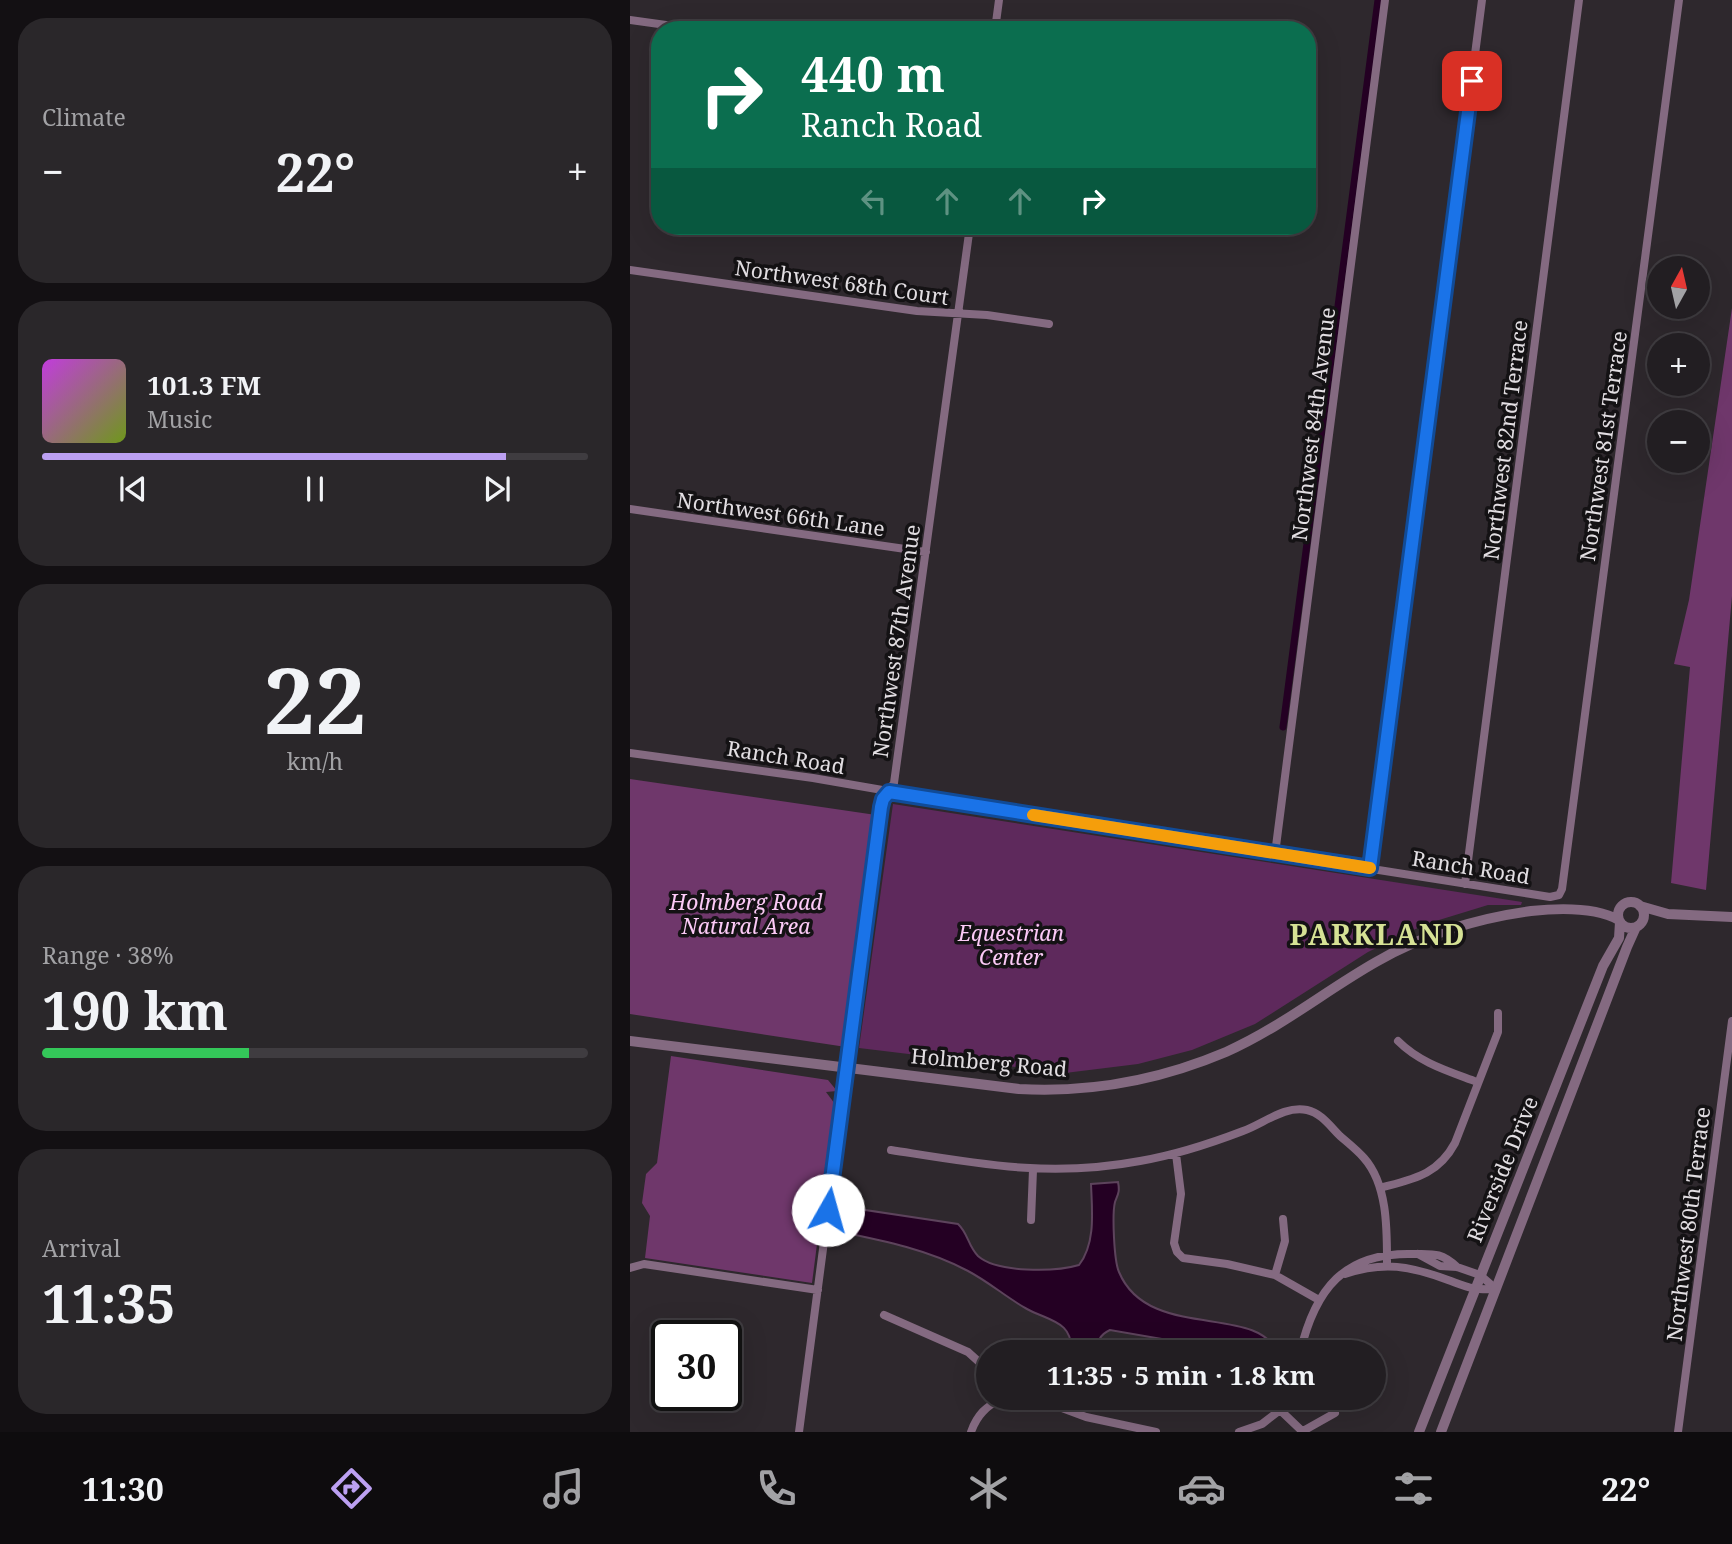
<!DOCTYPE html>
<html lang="en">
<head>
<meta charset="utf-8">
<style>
	:root { --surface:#221e22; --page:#2a272a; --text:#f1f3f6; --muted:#a2a2a5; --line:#3f3c40; --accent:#bca0f2 }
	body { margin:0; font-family:"Noto Serif",serif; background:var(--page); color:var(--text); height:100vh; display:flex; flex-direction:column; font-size:26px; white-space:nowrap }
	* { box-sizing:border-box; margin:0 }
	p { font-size:23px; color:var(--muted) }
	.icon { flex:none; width:38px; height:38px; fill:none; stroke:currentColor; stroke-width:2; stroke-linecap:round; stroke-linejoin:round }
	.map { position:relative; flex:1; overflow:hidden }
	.drawer { display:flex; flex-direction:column; gap:18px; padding:18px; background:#131013; width:630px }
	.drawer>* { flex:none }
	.top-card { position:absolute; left:21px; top:21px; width:665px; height:214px; border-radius:28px; box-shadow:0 7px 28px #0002,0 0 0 2px var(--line); background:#0b6e4f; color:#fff; overflow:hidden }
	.needle { width:46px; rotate:8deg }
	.fabs { position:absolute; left:1017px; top:256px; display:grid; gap:14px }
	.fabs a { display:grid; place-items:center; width:63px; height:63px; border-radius:50%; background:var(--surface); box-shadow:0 7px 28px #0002,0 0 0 2px var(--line); font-size:35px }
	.speed { position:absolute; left:21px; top:1320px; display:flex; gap:14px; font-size:35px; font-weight:700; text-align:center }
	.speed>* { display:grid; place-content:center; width:91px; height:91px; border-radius:50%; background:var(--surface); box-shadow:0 7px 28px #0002,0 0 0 2px var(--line); line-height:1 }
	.speed .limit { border:4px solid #111; border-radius:10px; background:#fff; color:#111 }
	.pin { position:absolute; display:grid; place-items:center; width:60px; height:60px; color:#fff; margin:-30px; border-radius:14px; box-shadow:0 4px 10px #0006 }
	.me { position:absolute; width:77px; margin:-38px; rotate:7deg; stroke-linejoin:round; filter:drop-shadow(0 0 5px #0008) }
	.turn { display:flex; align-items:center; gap:24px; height:147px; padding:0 35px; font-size:32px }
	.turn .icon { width:91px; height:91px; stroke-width:2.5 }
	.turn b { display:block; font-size:49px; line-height:60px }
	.lanes { display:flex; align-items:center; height:66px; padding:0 35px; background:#0003; justify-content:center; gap:35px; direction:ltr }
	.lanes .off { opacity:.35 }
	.big { font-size:52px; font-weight:700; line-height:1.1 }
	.drawer .widget { flex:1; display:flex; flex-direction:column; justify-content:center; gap:10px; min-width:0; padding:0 24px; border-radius:28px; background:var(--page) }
	.drawer .dial { align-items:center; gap:0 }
	.dial b { font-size:91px; line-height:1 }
	.song { display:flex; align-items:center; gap:21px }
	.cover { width:84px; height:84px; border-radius:10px; background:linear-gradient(135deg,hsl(290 70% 55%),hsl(80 70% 35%)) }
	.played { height:7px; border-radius:4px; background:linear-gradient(90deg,var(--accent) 85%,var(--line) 85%) }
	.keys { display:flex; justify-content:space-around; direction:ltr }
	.heat { display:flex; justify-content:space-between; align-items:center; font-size:38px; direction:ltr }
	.charge { height:10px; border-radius:5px; background:linear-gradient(90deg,#34c759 38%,var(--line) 0) }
	.trip { position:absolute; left:346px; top:1340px; width:410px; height:70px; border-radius:35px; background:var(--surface); box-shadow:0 7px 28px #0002,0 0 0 2px var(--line); font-weight:700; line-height:70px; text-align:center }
	.tab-bar { display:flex; height:112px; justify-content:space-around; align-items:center; background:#0e0c0e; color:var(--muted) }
	.tab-bar .icon { width:49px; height:49px }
	.tab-bar .active { color:var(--accent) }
	.tab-bar b { font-size:32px; color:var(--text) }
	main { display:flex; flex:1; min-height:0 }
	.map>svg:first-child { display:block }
</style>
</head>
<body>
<main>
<section class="drawer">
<div class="widget"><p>Climate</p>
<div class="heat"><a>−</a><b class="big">22°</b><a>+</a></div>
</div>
<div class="widget">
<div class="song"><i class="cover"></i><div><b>101.3 FM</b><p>Music</p></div></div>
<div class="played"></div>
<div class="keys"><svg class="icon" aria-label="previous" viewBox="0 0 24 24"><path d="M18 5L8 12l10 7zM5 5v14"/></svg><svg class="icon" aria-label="pause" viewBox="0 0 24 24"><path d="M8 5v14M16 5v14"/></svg><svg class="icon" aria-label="next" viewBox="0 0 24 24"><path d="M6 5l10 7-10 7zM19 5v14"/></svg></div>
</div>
<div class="widget dial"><b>22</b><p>km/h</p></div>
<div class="widget"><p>Range · 38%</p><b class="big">190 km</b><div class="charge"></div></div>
<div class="widget"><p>Arrival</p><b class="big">11:35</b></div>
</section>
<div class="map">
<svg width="1102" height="1432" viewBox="0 0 1102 1432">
	<rect width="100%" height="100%" fill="#2e282d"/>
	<!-- green -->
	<path fill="#5e295c" d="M263 804 892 902 891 905H858L796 924 738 952 625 1024 562 1050 508 1064 435 1073 229 1048Z"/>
	<!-- forest -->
	<path fill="#6f376b" d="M1102 308V596L1076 890 1041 883 1060 667 1044 664 1059 600Z
		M0 779 246 815 216 1047 0 1014Z
		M41 1056 198 1080 207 1091 196 1092 205 1104 182 1283 15 1258 20 1216 12 1203 16 1174 27 1163Z"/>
	<!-- water -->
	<path fill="#240023" stroke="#5d435c" stroke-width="2" d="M488 1182C490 1192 488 1194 485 1202 482 1214 484 1261 489 1272 518 1342 629 1303 647 1353H613L480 1330C469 1335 468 1341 466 1353H441C444 1321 419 1321 397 1309 377 1298 359 1282 338 1271 299 1250 255 1241 211 1232L215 1207 328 1224C338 1233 338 1246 348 1256 367 1273 425 1272 449 1265 466 1243 462 1210 461 1184Z"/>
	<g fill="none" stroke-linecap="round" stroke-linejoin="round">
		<!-- canal -->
		<path stroke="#240023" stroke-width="7" d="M653 727 748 0"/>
		<!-- minor -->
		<path stroke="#846a81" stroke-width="8" d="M0 20 72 30
			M365 30 369 0
			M0 270 287 311 357 315 419 324
			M0 509 296 552
			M0 753 183 778 362 809 920 897 929 895 932 889 1049 0
			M645 854 755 0
			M740 868 852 0
			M835 884 949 0
			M768 1041C790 1063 818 1071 847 1082
			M261 1150C350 1164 420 1178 510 1161 545 1155 579 1144 613 1131 633 1124 655 1105 677 1110 691 1113 700 1126 710 1136 718 1143 727 1150 734 1158 758 1185 757 1231 757 1265
			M546 1154 551 1194 544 1243 547 1252 553 1258 597 1264 645 1275 689 1300
			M750 1188C783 1179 808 1175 825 1143L868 1032V1013
			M401 1220 403 1170
			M788 1254 810 1266 827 1267 850 1275 866 1289
			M0 1268 14 1264 188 1290
			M715 1274C754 1261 780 1266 818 1280 840 1288 842 1290 866 1289
			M645 1275 655 1241 653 1219
			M254 1315 338 1352 359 1371
			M670 1353C685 1289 714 1252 783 1254 803 1254 811 1252 827 1267
			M405 1398 456 1417 526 1432
			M657 1398 650 1410 673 1432
			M673 1431 705 1413
			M169 1432 251 807 253 799 264 783 340 226
			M341 1432C347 1415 356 1406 373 1398
			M609 1432 632 1424 650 1410
			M1048 1432 1102 1021"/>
		<!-- tertiary -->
		<path stroke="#846a81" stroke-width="10" d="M988 915a13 13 0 1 1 26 0a13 13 0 1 1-26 0Z
			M1010 906 1038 914 1102 917
			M0 1041 389 1089C461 1093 530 1080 596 1052 650 1028 695 991 746 962 792 935 848 918 901 911 929 908 965 907 989 920
			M789 1432 973 966 989 938 990 922
			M811 1432 997 947 1006 927"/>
	</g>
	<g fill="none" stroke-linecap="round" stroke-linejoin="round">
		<defs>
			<path id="route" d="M198 1210 251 807 253 799 259 792 740 868 842 81"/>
		</defs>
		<!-- route casing -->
		<use href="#route" stroke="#114b97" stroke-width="18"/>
		<!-- route -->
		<use href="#route" stroke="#1a73e8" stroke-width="12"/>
		<!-- slow -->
		<path stroke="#f59e0b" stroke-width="12" d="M403 815 740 868"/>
	</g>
	<g text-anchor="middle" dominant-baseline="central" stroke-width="7" stroke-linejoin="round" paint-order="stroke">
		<!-- street labels -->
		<g font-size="21" fill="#e2dee2" stroke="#141214">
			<text transform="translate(212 282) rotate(8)">Northwest 68th Court</text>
			<text transform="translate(683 424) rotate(-83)">Northwest 84th Avenue</text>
			<text transform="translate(875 440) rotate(-83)">Northwest 82nd Terrace</text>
			<text transform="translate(973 446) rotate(-82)">Northwest 81st Terrace</text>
			<text transform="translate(151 514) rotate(8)">Northwest 66th Lane</text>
			<text transform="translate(266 641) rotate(-82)">Northwest 87th Avenue</text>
			<text transform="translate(156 757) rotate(9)">Ranch Road</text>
			<text transform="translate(841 867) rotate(9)">Ranch Road</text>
			<text transform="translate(359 1062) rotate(5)">Holmberg Road</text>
			<text transform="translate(872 1169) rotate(-68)">Riverside Drive</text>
			<text transform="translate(1058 1224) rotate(-83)">Northwest 80th Terrace</text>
		</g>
		<!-- park labels -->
		<g font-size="21" font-style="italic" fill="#fccaf7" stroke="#141214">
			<text x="116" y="902">Holmberg Road<tspan x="116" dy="24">Natural Area</tspan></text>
			<text x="381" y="933">Equestrian<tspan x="381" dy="24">Center</tspan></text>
		</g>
		<!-- district labels -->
		<g font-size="28" font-weight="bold" letter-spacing="2" fill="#d6e295" stroke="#141214">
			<text x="748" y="934">PARKLAND</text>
		</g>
	</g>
</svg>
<div class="fabs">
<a><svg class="needle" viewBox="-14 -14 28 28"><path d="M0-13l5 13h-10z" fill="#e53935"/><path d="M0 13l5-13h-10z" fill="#a2a2a5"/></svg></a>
<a>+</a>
<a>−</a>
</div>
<div class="speed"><div class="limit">30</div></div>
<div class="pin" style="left:842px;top:81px;background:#d93025"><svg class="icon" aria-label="arrive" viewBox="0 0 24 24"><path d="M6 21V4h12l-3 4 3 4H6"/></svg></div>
<svg class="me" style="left:198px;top:1210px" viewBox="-20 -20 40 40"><circle r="19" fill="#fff"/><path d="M0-13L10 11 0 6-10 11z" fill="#1a73e8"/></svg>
<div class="trip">11:35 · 5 min · 1.8 km</div>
<div class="top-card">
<div class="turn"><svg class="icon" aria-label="right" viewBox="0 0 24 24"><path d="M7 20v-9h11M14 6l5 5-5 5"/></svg><div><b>440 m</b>Ranch Road</div></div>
<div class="lanes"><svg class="icon off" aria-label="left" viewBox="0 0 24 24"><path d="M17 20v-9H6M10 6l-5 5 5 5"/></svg><svg class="icon off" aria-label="ahead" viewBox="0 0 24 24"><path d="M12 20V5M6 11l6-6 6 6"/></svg><svg class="icon off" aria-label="ahead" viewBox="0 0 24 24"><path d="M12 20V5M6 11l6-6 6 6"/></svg><svg class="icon" aria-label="right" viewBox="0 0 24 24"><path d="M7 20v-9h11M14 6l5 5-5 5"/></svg></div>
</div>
</div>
</main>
<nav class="tab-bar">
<b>11:30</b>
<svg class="icon active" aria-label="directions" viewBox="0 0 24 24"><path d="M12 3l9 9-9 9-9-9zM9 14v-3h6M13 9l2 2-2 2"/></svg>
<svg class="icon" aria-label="music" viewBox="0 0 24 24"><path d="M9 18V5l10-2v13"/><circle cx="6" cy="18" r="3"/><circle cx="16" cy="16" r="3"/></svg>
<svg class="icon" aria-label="phone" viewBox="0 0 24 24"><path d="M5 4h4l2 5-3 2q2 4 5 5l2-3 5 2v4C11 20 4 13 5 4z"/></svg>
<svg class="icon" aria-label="climate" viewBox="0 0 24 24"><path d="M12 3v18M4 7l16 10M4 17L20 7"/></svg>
<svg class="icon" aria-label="car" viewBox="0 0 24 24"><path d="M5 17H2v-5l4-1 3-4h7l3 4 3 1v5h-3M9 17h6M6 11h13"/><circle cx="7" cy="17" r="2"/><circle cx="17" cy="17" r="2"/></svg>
<svg class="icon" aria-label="filters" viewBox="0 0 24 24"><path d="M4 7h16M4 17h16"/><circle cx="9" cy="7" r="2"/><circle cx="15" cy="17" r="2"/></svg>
<b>22°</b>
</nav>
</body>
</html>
